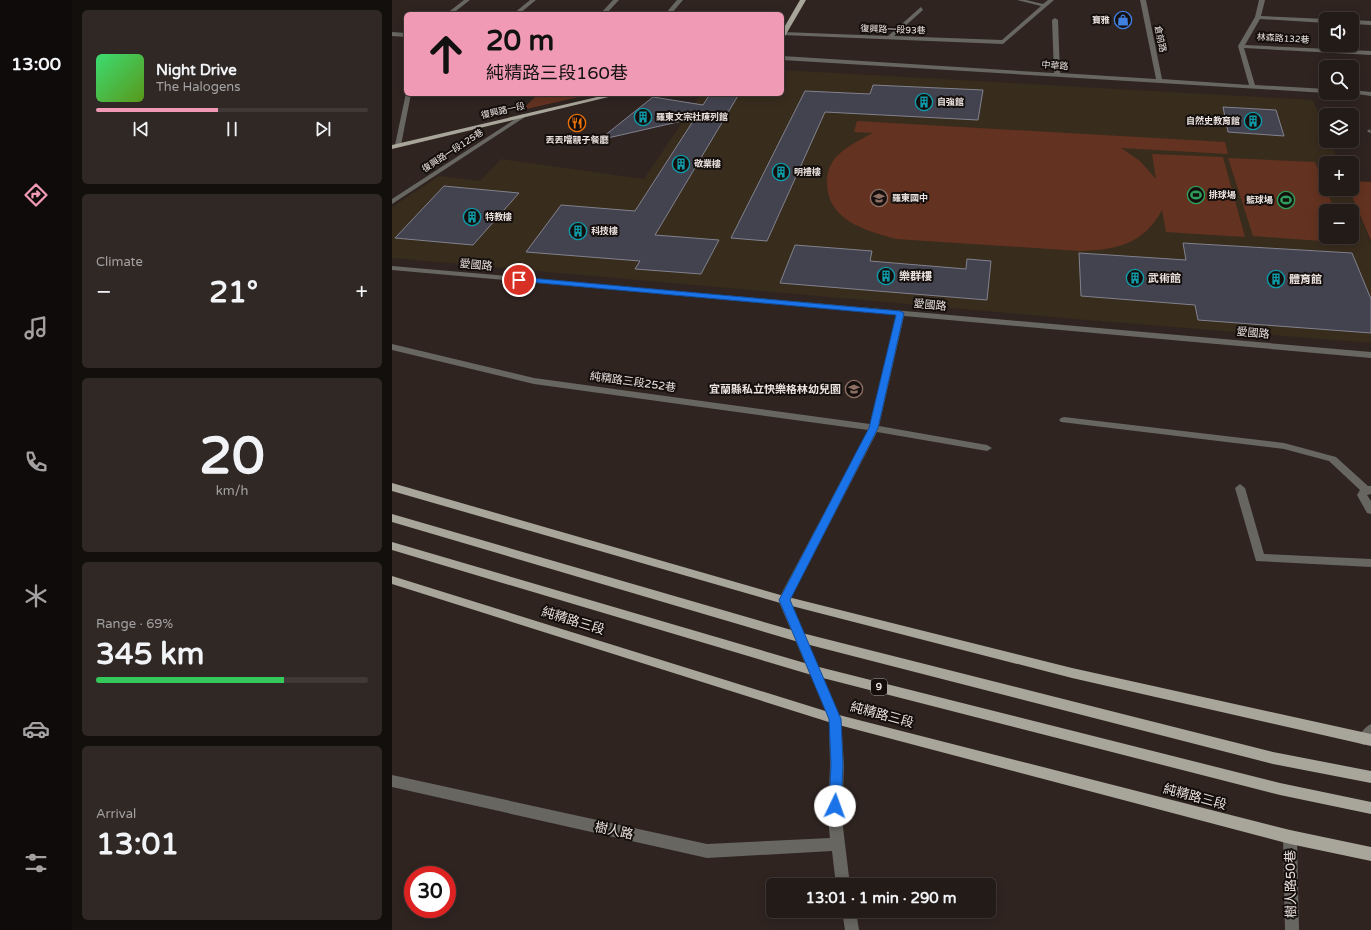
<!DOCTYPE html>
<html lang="en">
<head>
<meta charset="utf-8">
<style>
	:root { --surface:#231b18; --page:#2f2825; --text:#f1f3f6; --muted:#a3a1a2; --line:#403937; --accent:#f09ab5 }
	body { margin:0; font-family:"Varela Round","Noto Sans TC",sans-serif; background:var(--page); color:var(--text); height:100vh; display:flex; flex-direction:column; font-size:15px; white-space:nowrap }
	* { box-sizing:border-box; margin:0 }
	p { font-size:13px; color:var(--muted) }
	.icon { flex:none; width:22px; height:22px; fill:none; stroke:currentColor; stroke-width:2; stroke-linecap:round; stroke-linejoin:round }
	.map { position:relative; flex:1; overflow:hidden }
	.sheet { display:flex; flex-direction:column; gap:10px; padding:10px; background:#130f0d; width:320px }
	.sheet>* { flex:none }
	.hud { position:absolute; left:12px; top:12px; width:380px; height:84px; border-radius:6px; box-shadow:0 2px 10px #0003,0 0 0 1px var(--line); background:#f09ab5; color:#111; overflow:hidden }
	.controls { position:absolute; left:927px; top:12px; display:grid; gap:8px }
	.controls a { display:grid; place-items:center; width:40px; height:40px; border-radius:6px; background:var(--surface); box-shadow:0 2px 10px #0003,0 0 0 1px var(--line); font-size:20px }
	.speed { position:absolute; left:12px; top:866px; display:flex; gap:8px; font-size:20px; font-weight:700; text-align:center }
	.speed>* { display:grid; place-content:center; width:52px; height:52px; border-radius:50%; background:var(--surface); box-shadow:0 2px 10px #0003,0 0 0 1px var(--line); line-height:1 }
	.speed .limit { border:6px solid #d22; background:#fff; color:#111 }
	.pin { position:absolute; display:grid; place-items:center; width:34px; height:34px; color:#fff; margin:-17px; border:2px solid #fff; border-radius:50%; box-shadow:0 1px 4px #0007 }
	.me { position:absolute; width:44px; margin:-22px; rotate:3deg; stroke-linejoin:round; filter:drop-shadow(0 0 3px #0008) }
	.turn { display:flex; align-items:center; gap:14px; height:84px; padding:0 16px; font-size:18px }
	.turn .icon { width:52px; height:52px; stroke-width:2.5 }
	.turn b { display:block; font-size:28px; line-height:34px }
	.big { font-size:30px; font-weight:800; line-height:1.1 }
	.sheet .tile { flex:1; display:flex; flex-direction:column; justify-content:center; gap:6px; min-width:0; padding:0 14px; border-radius:6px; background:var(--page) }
	.sheet .dial { align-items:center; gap:0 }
	.dial b { font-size:52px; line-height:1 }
	.song { display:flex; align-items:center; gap:12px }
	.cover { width:48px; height:48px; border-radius:6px; background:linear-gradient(135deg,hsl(140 70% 55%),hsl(90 70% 35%)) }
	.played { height:4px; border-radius:2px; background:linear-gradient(90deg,var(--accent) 45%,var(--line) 45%) }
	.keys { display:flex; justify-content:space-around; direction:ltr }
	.heat { display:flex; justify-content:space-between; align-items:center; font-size:22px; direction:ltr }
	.charge { height:6px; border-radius:3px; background:linear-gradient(90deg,#34c759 69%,var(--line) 0) }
	.trip { position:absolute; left:374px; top:878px; width:230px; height:40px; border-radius:6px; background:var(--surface); box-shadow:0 2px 10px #0003,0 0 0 1px var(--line); font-weight:800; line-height:40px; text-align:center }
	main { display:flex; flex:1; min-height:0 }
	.menu { display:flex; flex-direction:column; width:72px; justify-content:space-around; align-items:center; background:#0e0b0a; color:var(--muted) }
	.menu .icon { width:28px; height:28px }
	.menu .on { color:var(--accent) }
	.menu b { font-size:18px; color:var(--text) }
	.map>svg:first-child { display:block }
</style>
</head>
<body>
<main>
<nav class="menu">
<b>13:00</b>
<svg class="icon on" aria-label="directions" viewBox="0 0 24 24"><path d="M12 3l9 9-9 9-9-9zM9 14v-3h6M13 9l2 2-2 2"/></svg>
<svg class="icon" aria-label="music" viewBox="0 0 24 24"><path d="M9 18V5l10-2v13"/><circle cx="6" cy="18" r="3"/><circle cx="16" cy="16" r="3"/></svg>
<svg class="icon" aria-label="phone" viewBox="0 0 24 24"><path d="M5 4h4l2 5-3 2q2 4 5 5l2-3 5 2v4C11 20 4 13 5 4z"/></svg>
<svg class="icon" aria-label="climate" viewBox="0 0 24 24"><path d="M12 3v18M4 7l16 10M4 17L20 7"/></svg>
<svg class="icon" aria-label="car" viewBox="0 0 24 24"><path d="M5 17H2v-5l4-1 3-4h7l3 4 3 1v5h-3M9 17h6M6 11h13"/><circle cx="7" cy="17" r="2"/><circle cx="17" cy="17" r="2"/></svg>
<svg class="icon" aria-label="filters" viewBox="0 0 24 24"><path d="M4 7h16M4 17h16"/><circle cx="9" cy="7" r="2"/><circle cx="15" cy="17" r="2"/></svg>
</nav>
<section class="sheet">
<div class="tile">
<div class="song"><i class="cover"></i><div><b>Night Drive</b><p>The Halogens</p></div></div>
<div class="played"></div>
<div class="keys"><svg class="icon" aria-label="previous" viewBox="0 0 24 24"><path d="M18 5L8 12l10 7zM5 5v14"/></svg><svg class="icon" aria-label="pause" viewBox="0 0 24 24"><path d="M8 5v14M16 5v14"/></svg><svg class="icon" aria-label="next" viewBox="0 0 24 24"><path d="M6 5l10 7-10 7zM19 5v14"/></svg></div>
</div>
<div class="tile"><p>Climate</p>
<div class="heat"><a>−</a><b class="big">21°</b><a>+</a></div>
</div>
<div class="tile dial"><b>20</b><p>km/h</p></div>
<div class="tile"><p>Range · 69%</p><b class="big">345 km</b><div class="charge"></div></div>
<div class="tile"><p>Arrival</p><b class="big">13:01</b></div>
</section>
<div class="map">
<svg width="979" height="930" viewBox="0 0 979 930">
	<rect width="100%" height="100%" fill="#2f2420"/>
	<!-- education -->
	<path fill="#382c1d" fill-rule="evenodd" d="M390 70 921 100 934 132V141H938L947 163H934V189H957L979 244V343L682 319 0 258V207L47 176 88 181 109 159 252 179 309 94H390ZM934 211H960V237H934Z"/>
	<!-- green -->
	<path fill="#633221" d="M146 94H200L130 110Z
		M465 121 833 142 836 154 729 148 748 161 764 179 760 154 831 157 853 237 774 232 770 210C752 244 724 250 688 251L504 239C475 231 436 221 435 184 434 175 438 163 445 156 455 146 469 139 481 133L462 132Z
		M836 158 923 162 943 211H934V237H953L956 243 861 236Z
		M960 181 979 182V241L957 189H960Z"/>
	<!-- building -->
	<path fill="#43434f" stroke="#81828e" d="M481 85 591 90 586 120 433 112 375 241 339 238 413 91 478 94Z
		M318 94H347L263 235 327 240 309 274 243 269 248 261 134 252 169 205 243 211 303 118 207 140 261 97 311 105Z
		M831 107 884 110 892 136 836 132Z
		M52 186 127 193 81 245 3 238Z
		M791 243 960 253 979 299V333L806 320 803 305 689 296 687 253 794 260Z
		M403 245 480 251 478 261 574 269 575 259 599 261 595 300 388 283Z"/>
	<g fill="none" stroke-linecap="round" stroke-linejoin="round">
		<!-- minor -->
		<path fill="#676660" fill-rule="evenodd" d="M72 0H78L60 14H54Z
			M138 0H144L127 14H121Z
			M221 0H227L214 14H208Z
			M285 0H291L279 14H273Z
			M625 0H634L651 4 656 0H662L611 44 390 35 391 32 496 36 529 7 531 10 502 36 610 40 649 6Z
			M748 0H754L770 79 857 85 846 46 863 17 867 0H873L869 16 934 19V23L868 19 853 45 979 51V55L852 48 863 85 934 89V93L390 60V56L662 73 660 20 663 18 666 20 668 73 764 79Z
			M960 20 979 21V25L960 24Z
			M0 32 14 33V37L0 36Z
			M960 90 979 92V96L958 93H960Z
			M14 93 19 94 9 145 6 147 3 145Z
			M131 114 133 115V117L0 204V199Z
			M978 129 979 133 976 132 975 131Z
			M0 266 979 352V358L512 316 487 426 595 445 600 448 595 451 485 432 398 600 449 719 452 765 450 819 458 885H444L440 851 315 858 0 787V775L315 844 438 838 436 819 438 765 437 719 386 600 476 430 142 384 0 350V344L142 378 478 424 504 315 0 270Z
			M672 417 892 443 944 457 976 486H979V494L975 495 979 501V514L975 513 965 495 968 490 937 461 892 449 669 422 667 420 669 418Z
			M848 484 853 488 872 554 979 559V567L864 561 843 488Z
			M979 724V740L972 745 967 743 966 739C968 733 973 727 979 724Z
			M898 830 903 832 905 837 907 930H893L891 837 893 832Z
			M450 911H464L467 930H453Z"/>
		<!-- major -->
		<path fill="#a8a59a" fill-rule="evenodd" d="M408 0H414L393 36 390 38V31Z
			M218 94H229L0 149V145Z
			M0 483 392 596 680 668 979 734V746L680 678 392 604 0 491Z
			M0 514 410 633 881 752 979 771V783L881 764 410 643 0 522Z
			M0 542 423 666 888 783 979 802V814L888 795 423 676 0 550Z
			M0 576 443 714 898 830 979 847V861L898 844 443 724 0 584Z"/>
	</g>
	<!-- route -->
	<path fill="#1a73e8" stroke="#114b97" d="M127 277 508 311 512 313 486 428 398 600 449 719 451 765 449 806 448 810 443 811 439 810 437 806 439 765 437 719 387 600 477 428 504 315 125 281 123 280Z"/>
	<!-- icons -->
	<defs>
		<symbol id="shop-ring" viewBox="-11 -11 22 22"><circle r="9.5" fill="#140f0d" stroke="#3f7fe0" stroke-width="1.5"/><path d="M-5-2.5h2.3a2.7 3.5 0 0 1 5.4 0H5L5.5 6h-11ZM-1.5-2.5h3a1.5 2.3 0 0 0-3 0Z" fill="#3f7fe0"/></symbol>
		<symbol id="building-ring" viewBox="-11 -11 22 22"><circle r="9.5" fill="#140f0d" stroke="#0f9aa8" stroke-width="1.5"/><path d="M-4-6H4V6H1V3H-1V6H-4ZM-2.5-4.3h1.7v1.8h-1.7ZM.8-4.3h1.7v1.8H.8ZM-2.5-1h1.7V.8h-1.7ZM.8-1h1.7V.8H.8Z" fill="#0f9aa8"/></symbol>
		<symbol id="restaurant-ring" viewBox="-11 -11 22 22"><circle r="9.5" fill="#140f0d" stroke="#e8710a" stroke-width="1.5"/><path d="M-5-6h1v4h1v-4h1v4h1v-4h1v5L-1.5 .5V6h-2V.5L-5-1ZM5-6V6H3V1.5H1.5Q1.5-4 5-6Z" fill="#e8710a"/></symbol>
		<symbol id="stadium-ring" viewBox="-11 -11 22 22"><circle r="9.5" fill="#140f0d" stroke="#2e9e5b" stroke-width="1.5"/><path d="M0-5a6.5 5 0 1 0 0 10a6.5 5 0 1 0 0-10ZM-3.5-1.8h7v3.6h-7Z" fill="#2e9e5b"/></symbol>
		<symbol id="school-ring" viewBox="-11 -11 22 22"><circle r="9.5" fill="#140f0d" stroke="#8d6e63" stroke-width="1.5"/><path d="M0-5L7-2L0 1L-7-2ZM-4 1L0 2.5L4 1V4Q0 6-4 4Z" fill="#8d6e63"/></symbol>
	</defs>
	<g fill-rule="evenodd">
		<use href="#shop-ring" x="721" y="10" width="20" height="20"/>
		<use href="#building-ring" x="522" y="92" width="20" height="20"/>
		<use href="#building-ring" x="241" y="107" width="20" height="20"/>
		<use href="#building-ring" x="851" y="111" width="20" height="20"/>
		<use href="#restaurant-ring" x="175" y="113" width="20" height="20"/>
		<use href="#building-ring" x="279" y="154" width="20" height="20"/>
		<use href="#building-ring" x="379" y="162" width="20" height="20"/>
		<use href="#stadium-ring" x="794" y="185" width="20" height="20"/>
		<use href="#school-ring" x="477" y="188" width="20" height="20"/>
		<use href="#stadium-ring" x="884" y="190" width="20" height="20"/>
		<use href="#building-ring" x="70" y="207" width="20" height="20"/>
		<use href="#building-ring" x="176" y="221" width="20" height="20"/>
		<use href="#building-ring" x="484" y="266" width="20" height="20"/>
		<use href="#building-ring" x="733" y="268" width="20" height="20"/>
		<use href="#building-ring" x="874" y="269" width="20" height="20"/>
		<use href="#school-ring" x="452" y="379" width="20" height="20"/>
	</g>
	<g text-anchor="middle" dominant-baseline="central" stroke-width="4" stroke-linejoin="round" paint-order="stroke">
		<!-- far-poi labels -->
		<g font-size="9" font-weight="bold" fill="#ebe3e0" stroke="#140f0d" text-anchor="start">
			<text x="718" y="20" text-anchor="end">寶雅</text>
			<text x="545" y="102">自強館</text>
			<text x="264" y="117">羅東文宗社陳列館</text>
			<text x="848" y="121" text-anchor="end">自然史教育館</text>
			<text x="185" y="140" text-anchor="middle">丟丟噹親子餐廳</text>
			<text x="302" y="164">敬業樓</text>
			<text x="402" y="172">明禮樓</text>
			<text x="817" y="195">排球場</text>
			<text x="500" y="198">羅東國中</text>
			<text x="881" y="200" text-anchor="end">籃球場</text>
			<text x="93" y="217">特教樓</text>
			<text x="199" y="231">科技樓</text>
		</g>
		<!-- far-street labels -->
		<g font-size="9" fill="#ebe3e0" stroke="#140f0d">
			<text transform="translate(501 30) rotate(2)">復興路一段93巷</text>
			<text transform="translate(768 39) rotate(78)">倉前路</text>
			<text transform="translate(891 39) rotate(3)">林森路132巷</text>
			<text transform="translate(663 66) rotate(4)">中華路</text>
			<text transform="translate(111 111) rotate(-13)">復興路一段</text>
			<text transform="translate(61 151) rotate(-33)">復興路一段125巷</text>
		</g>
		<!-- shield labels -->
		<rect fill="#140f0d" stroke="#aaa3a1" stroke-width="1" x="479" y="679" width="16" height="16" rx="3"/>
		<g font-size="10" font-weight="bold" fill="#ebe3e0">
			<text x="487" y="687">9</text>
		</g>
		<!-- street labels -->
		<g font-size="11" fill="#ebe3e0" stroke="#140f0d">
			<text transform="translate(84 265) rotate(5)">愛國路</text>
			<text transform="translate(538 305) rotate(5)">愛國路</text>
			<text transform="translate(861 333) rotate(5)">愛國路</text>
			<text transform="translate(241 382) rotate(8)">純精路三段252巷</text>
		</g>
		<!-- poi labels -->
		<g font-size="11" font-weight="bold" fill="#ebe3e0" stroke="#140f0d" text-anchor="start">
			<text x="507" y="276">樂群樓</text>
			<text x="756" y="278">武術館</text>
			<text x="897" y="279">體育館</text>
			<text x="449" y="389" text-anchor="end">宜蘭縣私立快樂格林幼兒園</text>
		</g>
		<!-- near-street labels -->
		<g font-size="13" fill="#ebe3e0" stroke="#140f0d">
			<text transform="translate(181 621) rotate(17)">純精路三段</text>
			<text transform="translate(490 715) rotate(15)">純精路三段</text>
			<text transform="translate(803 797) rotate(15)">純精路三段</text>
			<text transform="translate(222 831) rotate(12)">樹人路</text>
			<text transform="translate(899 884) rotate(-91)">樹人路50巷</text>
		</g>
	</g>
</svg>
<div class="controls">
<a><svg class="icon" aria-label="sound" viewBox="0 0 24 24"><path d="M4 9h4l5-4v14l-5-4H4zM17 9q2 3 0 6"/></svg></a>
<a><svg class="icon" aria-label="search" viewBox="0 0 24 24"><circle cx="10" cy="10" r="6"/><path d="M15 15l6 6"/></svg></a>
<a><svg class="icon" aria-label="layers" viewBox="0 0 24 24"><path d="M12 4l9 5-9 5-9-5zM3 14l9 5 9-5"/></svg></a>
<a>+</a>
<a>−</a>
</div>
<div class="speed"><div class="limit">30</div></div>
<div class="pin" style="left:127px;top:280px;background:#d93025"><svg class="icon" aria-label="arrive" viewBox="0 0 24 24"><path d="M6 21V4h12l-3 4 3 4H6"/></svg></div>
<svg class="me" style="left:443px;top:806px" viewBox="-20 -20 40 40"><circle r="19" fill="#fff"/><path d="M0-13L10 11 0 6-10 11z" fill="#1a73e8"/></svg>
<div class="trip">13:01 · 1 min · 290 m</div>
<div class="hud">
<div class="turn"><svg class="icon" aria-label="ahead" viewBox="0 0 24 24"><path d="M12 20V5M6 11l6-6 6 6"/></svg><div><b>20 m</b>純精路三段160巷</div></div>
</div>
</div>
</main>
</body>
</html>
